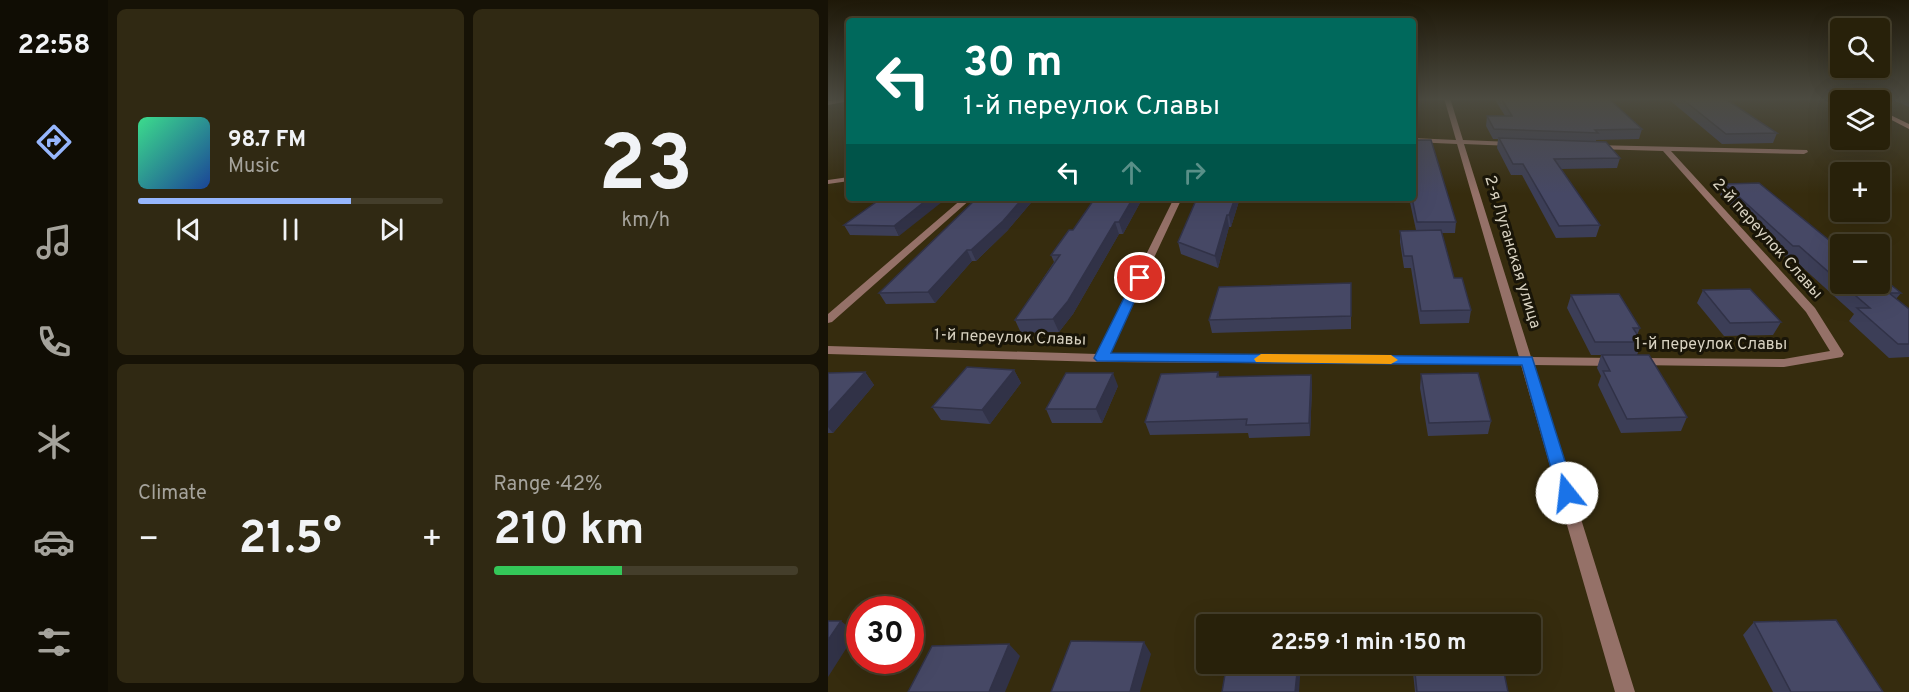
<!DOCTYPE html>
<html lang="en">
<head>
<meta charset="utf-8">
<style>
	:root { --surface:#28210a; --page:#302913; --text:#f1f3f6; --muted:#a5a39c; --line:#443e2b; --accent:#96b6fd }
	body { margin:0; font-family:Overpass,sans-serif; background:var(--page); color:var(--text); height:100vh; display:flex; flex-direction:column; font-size:22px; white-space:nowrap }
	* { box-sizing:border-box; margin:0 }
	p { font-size:20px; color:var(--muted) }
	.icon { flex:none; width:33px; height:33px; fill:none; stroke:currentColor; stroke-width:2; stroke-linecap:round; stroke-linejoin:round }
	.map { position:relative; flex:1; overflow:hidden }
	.drawer { display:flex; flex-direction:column; gap:9px; padding:9px; background:#161206; width:720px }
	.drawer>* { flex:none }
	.hud { position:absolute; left:18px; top:18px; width:570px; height:183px; border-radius:6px; box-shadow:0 6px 24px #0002,0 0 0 2px var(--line); background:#00695c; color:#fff; overflow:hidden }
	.buttons { position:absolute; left:1002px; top:18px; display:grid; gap:12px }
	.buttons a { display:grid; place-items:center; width:60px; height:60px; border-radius:6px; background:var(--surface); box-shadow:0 6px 24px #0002,0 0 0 2px var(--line); font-size:30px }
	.speed { position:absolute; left:18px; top:596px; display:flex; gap:12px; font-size:30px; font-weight:700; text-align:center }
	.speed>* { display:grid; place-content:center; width:78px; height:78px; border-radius:50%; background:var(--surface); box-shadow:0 6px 24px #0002,0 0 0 2px var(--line); line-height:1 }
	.speed .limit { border:9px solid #d22; background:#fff; color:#111 }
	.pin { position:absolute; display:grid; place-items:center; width:51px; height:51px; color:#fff; margin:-26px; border:3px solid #fff; border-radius:50%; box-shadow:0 2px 6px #0007 }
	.me { position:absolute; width:66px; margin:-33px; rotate:344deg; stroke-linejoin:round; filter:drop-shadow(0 0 4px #0008) }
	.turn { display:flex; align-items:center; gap:21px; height:126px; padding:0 18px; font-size:27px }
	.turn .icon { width:78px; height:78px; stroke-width:2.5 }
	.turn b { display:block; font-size:42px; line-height:51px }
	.lanes { display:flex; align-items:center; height:57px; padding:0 18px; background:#0003; justify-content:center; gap:30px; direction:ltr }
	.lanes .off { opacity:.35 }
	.big { font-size:45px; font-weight:700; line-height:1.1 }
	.drawer .tile { flex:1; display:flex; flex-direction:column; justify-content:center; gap:9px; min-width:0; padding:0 21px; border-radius:9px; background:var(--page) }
	.drawer .dial { align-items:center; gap:0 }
	.dial b { font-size:78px; line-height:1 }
	.song { display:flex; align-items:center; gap:18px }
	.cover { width:72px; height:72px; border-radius:9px; background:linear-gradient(135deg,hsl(150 70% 55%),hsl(220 70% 35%)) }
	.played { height:6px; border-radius:3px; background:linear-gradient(90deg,var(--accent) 70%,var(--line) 70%) }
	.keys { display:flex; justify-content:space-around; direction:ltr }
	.heat { display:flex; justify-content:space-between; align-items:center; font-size:33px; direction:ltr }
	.charge { height:9px; border-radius:4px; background:linear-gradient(90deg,#34c759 42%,var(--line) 0) }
	.drawer .tiles { flex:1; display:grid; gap:9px; grid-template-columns:repeat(2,1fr) }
	.trip { position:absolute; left:368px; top:614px; width:345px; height:60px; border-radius:6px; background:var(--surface); box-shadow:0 6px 24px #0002,0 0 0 2px var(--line); font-weight:700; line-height:60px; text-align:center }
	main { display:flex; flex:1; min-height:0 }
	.tab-bar { display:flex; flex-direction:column; width:108px; justify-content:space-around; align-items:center; background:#100d04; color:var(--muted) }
	.tab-bar .icon { width:42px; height:42px }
	.tab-bar .on { color:var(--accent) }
	.tab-bar b { font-size:27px; color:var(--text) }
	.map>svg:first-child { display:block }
</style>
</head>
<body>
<main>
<nav class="tab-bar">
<b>22:58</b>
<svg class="icon on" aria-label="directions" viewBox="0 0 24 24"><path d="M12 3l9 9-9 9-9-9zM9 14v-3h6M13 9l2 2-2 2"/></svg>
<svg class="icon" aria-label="music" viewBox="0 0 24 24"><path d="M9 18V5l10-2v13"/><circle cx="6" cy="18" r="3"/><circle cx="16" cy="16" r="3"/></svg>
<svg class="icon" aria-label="phone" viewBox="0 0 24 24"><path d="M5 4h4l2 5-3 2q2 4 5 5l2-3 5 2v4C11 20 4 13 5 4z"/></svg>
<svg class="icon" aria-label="climate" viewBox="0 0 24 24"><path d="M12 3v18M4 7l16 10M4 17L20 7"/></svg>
<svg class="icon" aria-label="car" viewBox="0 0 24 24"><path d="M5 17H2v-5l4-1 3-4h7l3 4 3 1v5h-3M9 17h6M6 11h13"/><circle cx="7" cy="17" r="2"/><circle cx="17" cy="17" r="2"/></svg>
<svg class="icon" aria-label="filters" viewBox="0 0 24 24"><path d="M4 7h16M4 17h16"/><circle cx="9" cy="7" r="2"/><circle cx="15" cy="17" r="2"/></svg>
</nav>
<section class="drawer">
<div class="tiles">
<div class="tile">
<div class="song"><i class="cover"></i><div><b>98.7 FM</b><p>Music</p></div></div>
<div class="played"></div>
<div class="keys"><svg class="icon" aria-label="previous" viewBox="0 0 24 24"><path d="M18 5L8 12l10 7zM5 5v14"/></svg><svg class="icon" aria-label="pause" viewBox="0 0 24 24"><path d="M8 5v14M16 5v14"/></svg><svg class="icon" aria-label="next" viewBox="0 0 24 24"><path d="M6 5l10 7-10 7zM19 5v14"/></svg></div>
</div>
<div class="tile dial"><b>23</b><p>km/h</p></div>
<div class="tile"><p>Climate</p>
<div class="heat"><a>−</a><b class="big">21.5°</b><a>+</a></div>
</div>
<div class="tile"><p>Range · 42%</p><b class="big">210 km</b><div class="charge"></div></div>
</div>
</section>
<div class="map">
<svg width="1081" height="692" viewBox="0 0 1081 692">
	<rect width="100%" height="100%" fill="#362c0e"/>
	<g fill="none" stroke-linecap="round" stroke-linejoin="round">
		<!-- minor -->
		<path fill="#957168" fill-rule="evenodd" d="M19 98H21V101L0 105V101Z
			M616 98H622L635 140 684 142 688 144 684 146 636 144 703 357 788 358 794 362 788 366 705 365 807 692H787L693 365 273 362 0 354V346L269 354 346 198H354L281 354 691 357 629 144 585 142V138L628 140Z
			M765 145 979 150 980 152 976 154 843 151 987 308 1016 354 1014 357 956 367 807 365 805 362 807 359 811 358 956 359 1002 351 978 312 835 151 768 149 764 147Z
			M21 177V181L0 184V180Z
			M135 198H144L4 322 0 323V314Z"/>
		<!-- secondary -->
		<path fill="#d19788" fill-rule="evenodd" d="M1020 98H1028L1032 100H1024Z
			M1052 110 1081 124V129L1052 114Z"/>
	</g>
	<!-- wall -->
	<path fill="#3c3e57" d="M666 98H780L814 129 811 139 768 140V141L792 158 789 168 733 169 772 225 768 237 728 238 694 175H683L669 148 670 139H665L658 126 659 116H677Z
		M839 98H896L949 133 945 143 894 144Z
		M1061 98H1081V107Z
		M897 184 1012 249V284H1052L1073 293 1068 299 1081 309V357L1061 358 1021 321 1026 314 964 258H959L892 195Z
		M54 198 71 236 22 235 16 225Z
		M149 198H207L179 231 148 261H144L107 303 58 304 51 293Z
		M274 198H321L320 201H313L295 234H291L245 314 231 332 193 333 187 320 226 262 223 255Z
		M412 198 403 227H401L390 268 353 254 350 242Z
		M581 198H585L628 222 627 233H614L626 278 643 310 641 323 592 324 583 268H576L572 242V231L588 230Z
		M523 283V329L384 333 381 320Z
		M875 290 953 322 945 335 896 336 869 303Z
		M743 295 812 328 809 335 814 342 809 355 859 417 853 431 793 433 770 385 773 376 769 368 773 355H763L739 308Z
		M186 370 193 383 162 424 113 420 104 407Z
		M37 372 46 385 5 433H0V373Z
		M390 372 391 377 483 375 484 388 482 436 421 438 420 433 322 435 317 422Z
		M593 374 663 421 660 434 600 436 592 388Z
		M290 386 274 423H224L218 409Z
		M926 622 1055 692H945L915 635Z
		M584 663H674L680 692H587Z"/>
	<!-- shaded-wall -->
	<path fill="#313247" d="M101 198H119L71 236 66 226Z
		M195 198H207L179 231 148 261 143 250Z
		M305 198H312L313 201 295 234 291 222Z
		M407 198H412L403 227 401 215Z
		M399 215 401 227 390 268 387 256Z
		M287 222 291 234 245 314 231 332 225 319Z
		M139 250 144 261 107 303 100 292Z
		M186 370 193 383 162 424 154 410Z
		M37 372 46 385 5 433 0 427V413Z
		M285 373 290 386 274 423 268 409Z
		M483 375 484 388 482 436 481 423Z
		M13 621 28 633 0 677V640Z
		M316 642 323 654 312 692H302Z
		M181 644 192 656 177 692H161Z
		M470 663H473L471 692H467Z"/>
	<!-- building -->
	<path fill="#464865" stroke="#313247" stroke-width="1.5" d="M673 98H780L814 129 767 130 770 133 666 129 659 116H684Z
		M853 98H896L949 133 898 134Z
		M671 138 778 142 792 158 726 159 772 225 731 226 695 164H685Z
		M585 140H603L628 222H589L584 198H585Z
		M931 183 1012 249V282L971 246H965L897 184Z
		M54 198H101L66 226 16 225Z
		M149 198H195L175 221 143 250H139L100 292 51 293Z
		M274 198H305L291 222H287L240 301 225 319 187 320 232 255H223L241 230H245L265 201H272Z
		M369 198H407L401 215H399L387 256 350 242Z
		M613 230 626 278H634L643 310 593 311 584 256H576L572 231Z
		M1052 276 1073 293H1061L1081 309V344H1070L1029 308H1042L1014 284H1052Z
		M523 283V316L381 320 391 287Z
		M922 289 953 322 902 323 875 290Z
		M791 294 812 328H805L814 342H767L743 295Z
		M774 355H821L859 417 799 419 775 371H782Z
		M139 367 186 370 154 410 104 407Z
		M37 372 0 413V373Z
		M390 372 389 377 483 375 481 423 418 425 419 419 317 422 333 374Z
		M238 373H285L268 409H218Z
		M650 373 663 421 601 423 593 374Z
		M1008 620 1055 692H963L926 622Z
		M0 621H13L0 640Z
		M666 621V624H585Z
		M243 641 316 642 302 692H223Z
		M181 644 161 692H80L104 646Z
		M399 663H470L467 692H394Z
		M586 663H674L680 692H589Z"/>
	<!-- sky -->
	<linearGradient id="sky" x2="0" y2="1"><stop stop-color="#1e1808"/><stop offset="0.51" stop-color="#4c4b41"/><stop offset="1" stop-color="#4c4b41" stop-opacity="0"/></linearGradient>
	<rect width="1081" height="194" fill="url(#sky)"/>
	<!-- route -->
	<path fill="#1a73e8" stroke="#114b97" stroke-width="1.5" d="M312 274 317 278 283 353 704 357 747 493 745 498 739 500 732 498 730 493 694 365 269 361 266 358 306 278Z"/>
	<!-- slow -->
	<path fill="#f59e0b" d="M433 354 563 355 570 360 563 364 428 362 426 359Z"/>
	<g text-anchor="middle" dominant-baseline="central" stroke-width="6" stroke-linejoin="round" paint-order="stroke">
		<!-- street labels -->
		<g font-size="16" fill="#d8d2c1" stroke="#191508">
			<text transform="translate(939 239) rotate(48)">2-й переулок Славы</text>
			<text transform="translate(684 252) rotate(73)">2-я Луганская улица</text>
			<text transform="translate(182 338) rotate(2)">1-й переулок Славы</text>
			<text x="883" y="345">1-й переулок Славы</text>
		</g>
	</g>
</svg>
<div class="buttons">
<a><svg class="icon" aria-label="search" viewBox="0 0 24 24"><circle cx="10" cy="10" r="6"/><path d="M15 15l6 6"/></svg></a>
<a><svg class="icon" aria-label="layers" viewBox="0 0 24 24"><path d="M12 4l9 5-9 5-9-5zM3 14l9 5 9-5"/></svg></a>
<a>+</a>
<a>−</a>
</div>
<div class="speed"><div class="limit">30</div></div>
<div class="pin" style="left:312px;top:278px;background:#d93025"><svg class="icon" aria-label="arrive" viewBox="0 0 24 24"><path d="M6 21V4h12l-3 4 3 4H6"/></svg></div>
<svg class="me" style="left:739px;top:493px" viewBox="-20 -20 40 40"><circle r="19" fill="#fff"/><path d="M0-13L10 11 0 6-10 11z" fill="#1a73e8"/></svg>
<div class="trip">22:59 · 1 min · 150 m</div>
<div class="hud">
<div class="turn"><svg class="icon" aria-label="left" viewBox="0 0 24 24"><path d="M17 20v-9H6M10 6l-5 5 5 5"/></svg><div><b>30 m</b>1-й переулок Славы</div></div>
<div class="lanes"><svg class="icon" aria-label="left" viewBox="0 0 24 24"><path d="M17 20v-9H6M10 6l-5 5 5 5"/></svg><svg class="icon off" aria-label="ahead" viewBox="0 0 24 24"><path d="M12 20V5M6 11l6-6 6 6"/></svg><svg class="icon off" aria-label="right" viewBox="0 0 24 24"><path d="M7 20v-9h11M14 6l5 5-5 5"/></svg></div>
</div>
</div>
</main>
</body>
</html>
